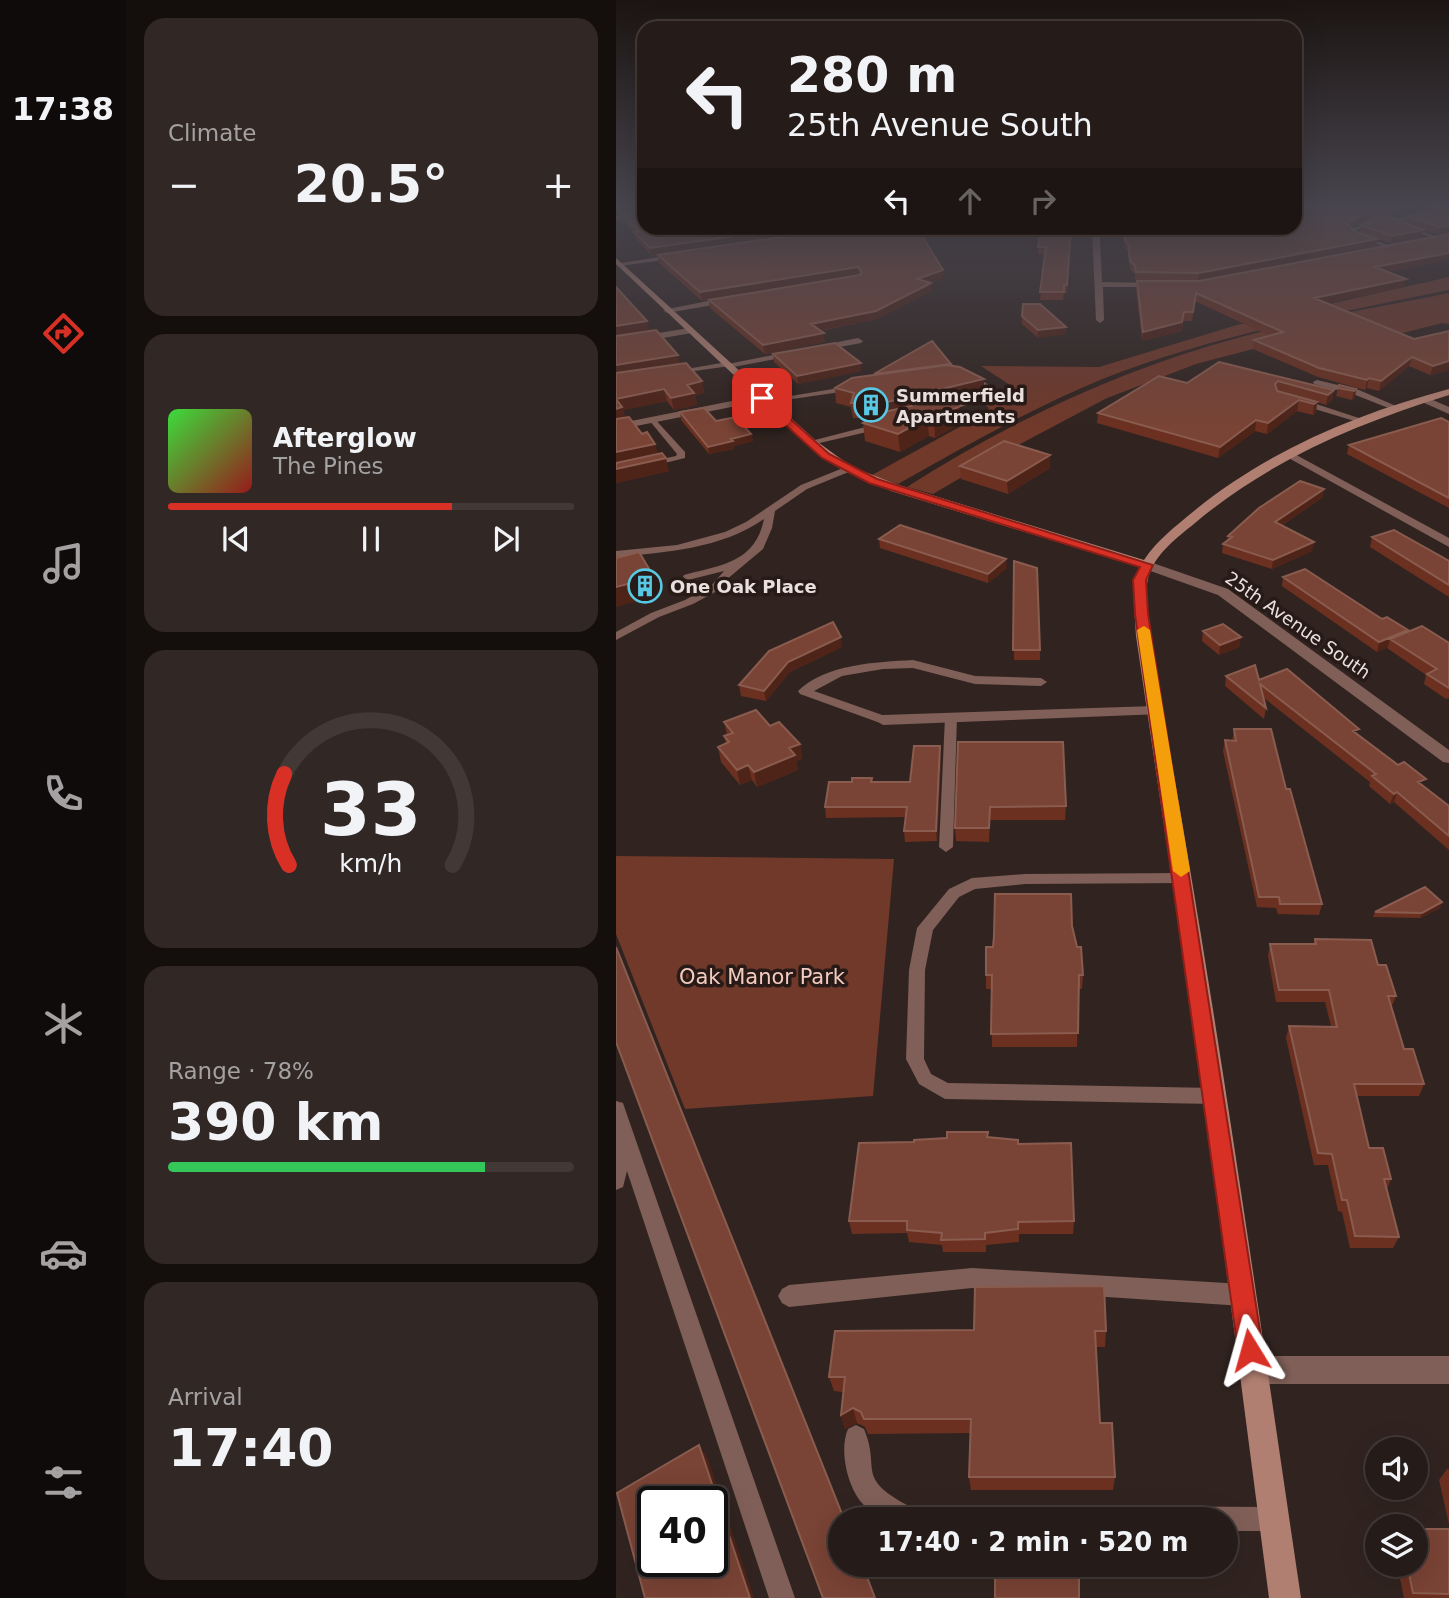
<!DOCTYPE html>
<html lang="en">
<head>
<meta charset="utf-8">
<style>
	:root { --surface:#251b18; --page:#312825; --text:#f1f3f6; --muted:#a3a1a2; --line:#423937; --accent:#d93025 }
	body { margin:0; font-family:"DejaVu Sans",sans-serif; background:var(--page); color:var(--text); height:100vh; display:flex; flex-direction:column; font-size:26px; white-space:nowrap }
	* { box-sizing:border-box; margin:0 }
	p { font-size:23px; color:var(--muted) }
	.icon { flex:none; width:38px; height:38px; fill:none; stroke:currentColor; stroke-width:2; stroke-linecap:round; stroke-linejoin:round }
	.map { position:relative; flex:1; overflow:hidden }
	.details { display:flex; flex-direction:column; gap:18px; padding:18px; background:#140f0d; width:490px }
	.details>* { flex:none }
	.banner { position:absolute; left:21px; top:21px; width:665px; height:214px; border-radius:21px; box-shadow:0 7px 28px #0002,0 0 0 2px var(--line); background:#251b18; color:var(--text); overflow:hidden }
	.fabs { position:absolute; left:749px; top:1437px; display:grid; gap:14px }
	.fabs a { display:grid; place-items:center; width:63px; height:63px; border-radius:50%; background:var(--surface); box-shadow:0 7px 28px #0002,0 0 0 2px var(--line); font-size:35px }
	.speed { position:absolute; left:21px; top:1486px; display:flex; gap:14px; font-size:35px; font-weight:700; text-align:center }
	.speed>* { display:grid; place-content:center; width:91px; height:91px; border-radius:50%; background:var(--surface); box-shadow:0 7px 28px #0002,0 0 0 2px var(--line); line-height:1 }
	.speed .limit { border:4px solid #111; border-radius:10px; background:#fff; color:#111 }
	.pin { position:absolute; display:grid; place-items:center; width:60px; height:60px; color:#fff; margin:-30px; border-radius:14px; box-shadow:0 4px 10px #0006 }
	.me { position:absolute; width:77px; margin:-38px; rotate:352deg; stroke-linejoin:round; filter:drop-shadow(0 0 5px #0008) }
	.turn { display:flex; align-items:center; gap:24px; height:147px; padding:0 35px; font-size:32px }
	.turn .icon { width:91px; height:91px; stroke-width:2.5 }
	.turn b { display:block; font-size:49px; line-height:60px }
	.lanes { display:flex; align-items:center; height:66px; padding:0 35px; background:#0003; justify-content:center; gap:35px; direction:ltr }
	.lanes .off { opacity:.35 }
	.big { font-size:52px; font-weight:800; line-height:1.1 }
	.details .tile { flex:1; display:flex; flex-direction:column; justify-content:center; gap:10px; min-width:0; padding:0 24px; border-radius:21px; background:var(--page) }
	.details .dial { align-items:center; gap:0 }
	.dial svg { height:182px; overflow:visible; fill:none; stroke:var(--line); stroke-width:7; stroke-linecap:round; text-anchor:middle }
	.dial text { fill:var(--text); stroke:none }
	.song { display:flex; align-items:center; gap:21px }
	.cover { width:84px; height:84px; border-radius:10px; background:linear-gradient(135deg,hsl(120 70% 55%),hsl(0 70% 35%)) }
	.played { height:7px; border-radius:4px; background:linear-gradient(90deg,var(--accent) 70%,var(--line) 70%) }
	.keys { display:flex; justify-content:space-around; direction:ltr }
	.heat { display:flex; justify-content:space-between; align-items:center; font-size:38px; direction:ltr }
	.charge { height:10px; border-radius:5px; background:linear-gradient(90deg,#34c759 78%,var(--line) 0) }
	.trip { position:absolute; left:212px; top:1507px; width:410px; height:70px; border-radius:35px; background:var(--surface); box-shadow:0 7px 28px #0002,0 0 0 2px var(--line); font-weight:800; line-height:70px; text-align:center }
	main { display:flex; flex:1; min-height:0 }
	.dock { display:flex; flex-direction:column; width:126px; justify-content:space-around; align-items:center; background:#0f0b0a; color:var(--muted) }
	.dock .icon { width:49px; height:49px }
	.dock .on { color:var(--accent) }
	.dock b { font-size:32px; color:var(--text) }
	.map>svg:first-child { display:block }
</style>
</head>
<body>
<main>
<nav class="dock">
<b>17:38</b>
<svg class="icon on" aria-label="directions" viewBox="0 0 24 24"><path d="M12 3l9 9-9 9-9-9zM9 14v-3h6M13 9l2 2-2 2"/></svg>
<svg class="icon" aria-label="music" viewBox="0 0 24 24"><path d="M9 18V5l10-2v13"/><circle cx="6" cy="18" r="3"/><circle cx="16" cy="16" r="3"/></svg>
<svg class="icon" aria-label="phone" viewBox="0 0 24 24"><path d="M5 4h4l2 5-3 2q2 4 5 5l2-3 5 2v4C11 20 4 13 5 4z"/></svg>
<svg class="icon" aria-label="climate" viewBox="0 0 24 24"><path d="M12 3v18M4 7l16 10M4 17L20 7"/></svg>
<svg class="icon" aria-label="car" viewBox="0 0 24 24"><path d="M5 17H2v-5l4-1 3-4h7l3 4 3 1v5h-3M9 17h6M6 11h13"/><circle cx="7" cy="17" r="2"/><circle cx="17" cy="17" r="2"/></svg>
<svg class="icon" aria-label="filters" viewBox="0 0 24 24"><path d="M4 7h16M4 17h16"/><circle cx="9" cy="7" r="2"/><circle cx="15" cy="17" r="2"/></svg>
</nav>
<section class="details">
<div class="tile"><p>Climate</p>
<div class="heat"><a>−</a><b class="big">20.5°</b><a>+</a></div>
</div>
<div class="tile">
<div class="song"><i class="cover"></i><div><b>Afterglow</b><p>The Pines</p></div></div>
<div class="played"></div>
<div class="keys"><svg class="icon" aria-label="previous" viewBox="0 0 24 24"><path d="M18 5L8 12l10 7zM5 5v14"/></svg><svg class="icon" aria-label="pause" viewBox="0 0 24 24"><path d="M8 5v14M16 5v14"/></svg><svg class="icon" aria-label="next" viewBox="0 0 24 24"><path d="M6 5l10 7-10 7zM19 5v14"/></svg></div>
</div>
<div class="tile dial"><svg viewBox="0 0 100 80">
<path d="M14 69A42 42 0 1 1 86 69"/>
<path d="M14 69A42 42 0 0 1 12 29" stroke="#d93025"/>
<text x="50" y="56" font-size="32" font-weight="700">33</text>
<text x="50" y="72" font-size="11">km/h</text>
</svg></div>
<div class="tile"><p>Range · 78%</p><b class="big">390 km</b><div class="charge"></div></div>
<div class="tile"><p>Arrival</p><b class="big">17:40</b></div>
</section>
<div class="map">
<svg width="833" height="1598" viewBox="0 0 833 1598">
	<rect width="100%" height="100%" fill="#312420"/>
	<!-- green -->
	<path fill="#70392a" d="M833 277V290C715 314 597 335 484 380 414 409 348 447 282 484L256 475 367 414 373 408 369 405 400 393V389L365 366 483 367 621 325Z
		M833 293V324L826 323 771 337H683L580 364 491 398 387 453 317 494 291 487C394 421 506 369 625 337 693 318 764 307 833 293Z
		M0 856 278 859 257 1096 69 1109 0 934Z"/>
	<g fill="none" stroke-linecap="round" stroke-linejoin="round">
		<!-- lane -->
		<path fill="#7f5f57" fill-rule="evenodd" d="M810 214V216L779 222 824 238V240L773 223 776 219Z
			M750 224 755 225 738 231 743 235 777 247V249L739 237 731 230Z
			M111 362H114V366L57 374 53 372Z
			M349 374H355L378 388V398L322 413V409L371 395V391L349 378Z
			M701 380 743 390 787 409 780 411 737 394 698 384 697 382Z
			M235 386 239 388 238 390 149 403 145 401Z
			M679 399H685L752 421 745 423 679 403Z
			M37 417 69 452V458L0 475V469L60 456 61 454 33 420Z
			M265 423 269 426 268 428 195 445 191 442Z
			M232 466 237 469 235 471 191 489 159 511 156 528 147 549 110 580 103 590 77 604 43 617 0 640V632L35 613 69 600 95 586 108 571 72 580 67 577 68 575C105 565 139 563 148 519 105 549 50 552 0 557V551L61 545 109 532 130 522 185 485Z
			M297 660 359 676 425 678 431 682 425 686 359 684 297 668 267 669 226 676 198 691 272 717 273 720 267 724 184 694 182 691C210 664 260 662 297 660Z
			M335 713 341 717 337 847 330 852 323 847 329 717Z
			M566 873 571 874 574 878 571 882 566 883 409 884 359 889 343 897 317 930 309 970 308 1059 315 1074 332 1083 598 1088 604 1090 607 1096 604 1102 598 1104 329 1099 303 1084 290 1059 293 970 301 928 333 889 356 878 409 874Z
			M0 1101 7 1103 9 1109 179 1598H153L11 1171 7 1187 0 1190Z
			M356 1268 627 1284 634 1288 638 1295 634 1302 627 1306 356 1288 173 1307 166 1303 162 1296 166 1289 173 1285Z
			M240 1425 248 1429C265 1469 239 1477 291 1505L658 1507 667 1510 670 1519 667 1528 658 1531H609V1519H268C260 1514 252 1510 246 1503 231 1486 223 1449 232 1429Z"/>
		<!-- street -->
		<path fill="#7f5f57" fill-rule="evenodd" d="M28 211V215L0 220V216Z
			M476 228H483L484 232 522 233 575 228 522 237 484 236 486 282 542 283 546 285 542 287H487L488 320 484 323 480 320Z
			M67 253 70 257 4 266 0 264Z
			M117 296 120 301 51 313 47 310Z
			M73 328 78 331 76 333 0 346V340Z
			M242 338 247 341 245 343 112 368 107 365Z
			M146 395 150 396V400L0 430V424Z
			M810 397 833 407V414L806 402 805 400Z
			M673 451 833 538V547L669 456V452Z
			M531 561 612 589 833 750V763L827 762 602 595 526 568 524 565Z
			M539 706 547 711 545 714 267 725 259 720 267 715Z
			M637 1356H833V1384H637L627 1380 623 1370 627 1360Z"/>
		<!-- secondary -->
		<path fill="#b07f71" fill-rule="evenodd" d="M802 203 833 209V213L803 204Z
			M0 258 199 440 236 467 283 485 528 560C541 540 560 526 578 511 651 451 742 413 833 389V395C740 424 654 460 579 523 562 537 540 553 533 575 526 597 534 628 537 651 547 718 560 784 571 851 613 1099 648 1349 685 1598H653L585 1076 520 636 517 588 523 567 275 491 228 471 191 444 0 264Z"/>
	</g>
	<!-- wall -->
	<path fill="#6b3020" d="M0 203 226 228 36 256 20 240 18 233 6 222 5 214 27 211V209L0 214Z
		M807 204 805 211 778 215 776 217 807 230 805 238 775 243 743 232 745 225 752 222 749 221 735 228 740 232 761 239 760 246 582 280H519V274L514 269 512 251 508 248V232H523L681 208Z
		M833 212 822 234 789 223 791 216Z
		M455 228 451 293H448L447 300H424L429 254H422V247Z
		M306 236 327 270V278L314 283 315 291 261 319 204 331 209 342 149 354 94 308 93 300 243 274 86 301 43 263 42 255Z
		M773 272 790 279 788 287 711 303 798 339 833 331V370L814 375 793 366 763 391 751 388 749 390 702 377 637 349 638 340 654 336 579 301 576 321H567L566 331 526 341 520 290 521 281H583Z
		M0 287 34 331 64 364 86 381 88 393 79 395 81 405 58 410 51 401 7 410 9 417 42 454 53 471 0 483Z
		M406 316 450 327V334L422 338 406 324Z
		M157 354 245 371 182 384 158 362Z
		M603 362 718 390 716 400 710 405 701 402 700 412 697 415 681 411 651 434 639 431 602 458 481 423 482 413 571 383Z
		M335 366 368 393 331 402 345 423 319 438 313 436 284 452 249 441 247 423 258 418H237L235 407 220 403 219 388 258 375V374Z
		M723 385 740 389 739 397 736 400 720 396Z
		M64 412 100 421 135 434 137 441 118 446V449L93 454 65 420Z
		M833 422V508L731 454 733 445Z
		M344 466 434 468 392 494 345 479Z
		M708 489 706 498 665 526 698 542 696 551 656 569 606 553 607 544 611 541 612 536Z
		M756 537 833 561V597L754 547Z
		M263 539 391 568 372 583 264 548Z
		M398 561 424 650V660H398Z
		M667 577 792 630V632L833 643V698L830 699 808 684 810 675 771 648 772 647 761 652 666 586Z
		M587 631 625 637 623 647 603 655 586 641Z
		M226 647 174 672 150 701 125 696 123 685Z
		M610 676 643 680 742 734 833 806V850L778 802 774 804 753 786 754 782 648 698 650 708 648 719 609 686Z
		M108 722 154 726 184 744 186 759 180 761 182 770 141 787 136 780 124 785 105 762 102 747 110 743 108 736 111 735Z
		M618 729 670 789 706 904 703 915 662 914 660 908 641 907 607 751 609 740 616 741Z
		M342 742 450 806 449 820H374L373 842 340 841 339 828Z
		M325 756 321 841 289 842 288 831 290 817 210 818 209 807 236 782 256 778 257 782H294Z
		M826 902 824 908 804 918 757 917 759 912Z
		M456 926 467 975 466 989H462L461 1047H376L375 989H370V975L377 947Z
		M699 939 762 965 780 996 775 1008 788 1049 808 1084 803 1096H741L753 1148 775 1179 771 1189 783 1237 777 1248H734L726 1212 722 1211 712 1165H698L670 1038 673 1026H715L709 1002H660L652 956 654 944H697Z
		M372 1137 402 1144 458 1221 457 1234H403V1242L370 1245V1252H327L326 1245 293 1242 291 1233 236 1234 233 1221 298 1142Z
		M219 1331H490L489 1347H480L484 1423 499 1477 497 1490H355L353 1477 355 1433 252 1434 249 1427 241 1423 229 1429 225 1415 227 1392 218 1391 213 1377Z
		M831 1469H833V1524L823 1480Z
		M833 1529V1598H788L781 1564H800Z"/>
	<!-- shaded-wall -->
	<path fill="#4e2318" d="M23 203H28V209L0 214V207Z
		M679 203H696L679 206Z
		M807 204 805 211 778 215 770 223 772 216 779 208Z
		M751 214 749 221 728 230 730 223Z
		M833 226V233L822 234 824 227Z
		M177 228H226L36 256 34 248Z
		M314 228H360L302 237V229Z
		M507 228H550L507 230Z
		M807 230 805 238 775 243 776 236Z
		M761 239 760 246 582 280 583 273Z
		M833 253V260L758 275 759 267Z
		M242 267 243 274 86 301 84 292Z
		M327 270V278L302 287 301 279Z
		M790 279 788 287 696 306 698 298Z
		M315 283V291L261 319 196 332 195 324Z
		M568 312 566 331 526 341 527 332Z
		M31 321 34 332 0 337V326Z
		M450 327V334L422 338V330Z
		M208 333 209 342 149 354 147 345Z
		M62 355 65 367 0 377V365Z
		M796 357 793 366 763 391 765 381Z
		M833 361V370L814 375 817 366Z
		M245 363V371L182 384 181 376Z
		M753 378 751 388 749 390 751 380Z
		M368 379V393L269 418 267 403Z
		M86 381 88 393 79 395 81 405 58 410 55 398 71 385Z
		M48 389 51 401 7 410 9 419 0 422V399Z
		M740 389 739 397 736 400 738 391Z
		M718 390 716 400 710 405 712 395Z
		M683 400 681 411 651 434 652 423Z
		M701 402 700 412 697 415 698 404Z
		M344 406 345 423 319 438 318 420Z
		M311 418 313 436 284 452 282 434Z
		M640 420 639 431 602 458 604 447Z
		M135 434 137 441 118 446V449L93 454 92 447 115 439Z
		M39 444 43 457 0 466V452Z
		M434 455V468L392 494 391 481Z
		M50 458 53 471 0 483V469Z
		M708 489 706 498 657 531 659 522Z
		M698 542 696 551 656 569 657 560Z
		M390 559 391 568 372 583V574Z
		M38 577 43 595 0 607V587Z
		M792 630 789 640 774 639 772 647 761 652 763 642Z
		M225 637 226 647 174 672 150 701 148 691 172 662Z
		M625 637 623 647 603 655 604 645Z
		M184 744 186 759 180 761 182 770 141 787 138 772 173 748Z
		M324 746 325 756 321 841 320 831Z
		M132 765 136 780 124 785 121 770Z
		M781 792 778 802 774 804 778 794Z
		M826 902 824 908 804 918 806 913Z
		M237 1408 241 1423 229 1429 225 1415Z
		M83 1445 92 1459 138 1598H134Z"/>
	<!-- building -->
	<path fill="#794335" stroke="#8a5c4f" stroke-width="2" fill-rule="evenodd" d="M0 203H23L0 207Z
		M28 203V228H177L34 248 18 232H23L5 214 27 211Z
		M705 203H802L807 204 779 208 772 216 807 230 776 236 745 225 759 219 757 215 751 214 730 223 740 232 761 239 583 273 520 272 519 266 514 261 512 243 509 241 508 232H523L552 228H679V206L681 208Z
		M825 210 833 212V226L824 227 791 216Z
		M228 228H314L302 229 327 270 301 279 315 283 260 311 195 324 208 333 147 345 93 300 244 275 246 272 242 267 84 292 42 255Z
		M425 228H455L451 285H448V292H424L430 247H422Z
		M833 234V253L759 267 790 279 698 298 798 339 833 331V361L817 366 796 357 765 381 753 378 751 380 703 368 638 340 667 332 580 293 577 312H568L566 322 527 332 521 281H583Z
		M0 287 31 321 0 326Z
		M407 304H424L450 327 422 330 406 316Z
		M40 330 62 355 0 365V336Z
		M316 341 335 364 258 374Z
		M219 343 245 363 181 376 157 354Z
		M603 362 718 390 712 395 662 381 659 384 661 391 701 402 698 404 683 400 652 423 640 420 604 447 482 413 543 376 571 383Z
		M70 363 86 381 71 385 78 393 55 398 48 389 0 399V373Z
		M331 365 344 367 368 379 267 403H235L238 393 219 388 236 378Z
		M723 385 740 389 738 391 722 388Z
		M0 399 6 407 0 409Z
		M322 400 344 406 318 420 311 418 282 434 247 423 268 412Z
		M88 408 100 421 120 417 135 434 115 439 117 441 92 447 64 412Z
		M13 417 26 434 31 432 39 444 0 452V419Z
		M825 418 833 422V498L733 445Z
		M388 441 434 455 391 481 344 466Z
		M46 453 50 458 0 469V463Z
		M684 481 708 489 659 522 698 542 657 560 607 544 616 537 612 536 643 508Z
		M284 525 390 559 372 574 263 539Z
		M778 530 833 561V585L756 537Z
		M23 552 38 577 0 587V558Z
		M398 561 421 568 424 650H397Z
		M689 569 766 619 771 617 792 630 763 642 667 577Z
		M217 622 225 637 172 662 148 691 123 685 153 651Z
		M607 624 625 637 604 645 587 631Z
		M806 626 833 643V688L811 674 821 669 774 639Z
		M639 665 643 680 671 669 743 729 737 731 782 765 788 762 810 779 802 782 833 806V836L781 792 778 794 756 776 760 774 644 684 650 708 610 676Z
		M140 710 154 726 163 722 184 744 173 748 179 755 138 772 132 765 121 770 102 747 113 742 108 736 117 733 108 722Z
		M618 729H655L670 789H674L706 904H664L663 897H643L609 740 620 741Z
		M342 742H447L450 806 374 807 373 828H339Z
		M298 746H324L320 831H288L291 807H209L213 782H236V778H256L255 782H294Z
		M809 887 826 902 806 913 759 912Z
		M379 894H455L456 926 461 947H465L467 975H463L462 1033 375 1034 376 975H370V947H377L378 936Z
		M699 939 755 940 762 965H770L780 996H772L788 1049H797L808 1084H738L753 1148H767L775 1179H768L783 1237 739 1236 731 1200H726L716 1154 702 1153 673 1026 721 1027 713 990H663L654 944H700Z
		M0 947 228 1519H224V1564H246L259 1598H207L0 1042Z
		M331 1132H372L371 1137 402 1140V1144L455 1143 458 1221 402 1222V1229L369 1233V1239L325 1240 326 1233 291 1230V1221H233L243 1143 298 1142V1140L331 1138Z
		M488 1286 490 1331H479L484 1423H496L499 1477H353L355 1419H248L245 1412 237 1408 225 1415 229 1377H213L219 1331 358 1330 359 1287Z
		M83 1445 134 1598H29L1 1493ZM37 1502H96V1561H37Z
		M800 1529H833V1594L797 1593 791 1564H800Z
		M463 1576V1598H379V1577Z"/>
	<!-- sky -->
	<linearGradient id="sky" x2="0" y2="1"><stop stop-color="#1b1412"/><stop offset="0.48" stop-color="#48454e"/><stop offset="1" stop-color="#48454e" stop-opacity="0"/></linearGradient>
	<rect width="833" height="427" fill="url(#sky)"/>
	<!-- route -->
	<path fill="#d93025" stroke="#8d1f18" stroke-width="2" d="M142 396H149L213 454 261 479 537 565 530 580 532 614 647 1350 643 1358 634 1362 626 1358 622 1350 519 614 517 580 524 567 253 483 206 458 142 400Z"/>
	<!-- slow -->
	<path fill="#f59e0b" d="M528 626 534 630 574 871 565 877 557 871 521 630Z"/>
	<!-- icons -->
	<defs>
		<symbol id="building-ring" viewBox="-11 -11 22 22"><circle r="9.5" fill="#271a17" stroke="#58c9e4" stroke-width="1.5"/><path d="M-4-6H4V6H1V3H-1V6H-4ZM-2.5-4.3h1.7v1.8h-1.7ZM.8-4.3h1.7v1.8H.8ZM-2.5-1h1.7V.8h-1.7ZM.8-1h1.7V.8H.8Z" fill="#58c9e4"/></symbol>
	</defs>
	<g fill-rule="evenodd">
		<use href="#building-ring" x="236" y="386" width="38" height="38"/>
		<use href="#building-ring" x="10" y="567" width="38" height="38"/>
	</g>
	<g text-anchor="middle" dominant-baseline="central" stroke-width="7" stroke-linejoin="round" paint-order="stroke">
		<!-- far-poi labels -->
		<g font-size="18" font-weight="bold" fill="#e9e0de" stroke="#271a17" text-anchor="start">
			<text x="280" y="395">Summerfield<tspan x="280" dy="21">Apartments</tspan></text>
			<text x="54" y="586">One Oak Place</text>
		</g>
		<!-- far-street labels -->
		<g font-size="18" fill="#e9e0de" stroke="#271a17">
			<text transform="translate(682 625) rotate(35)">25th Avenue South</text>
		</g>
		<!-- park labels -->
		<g font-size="21" fill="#f4cbbf" stroke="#271a17">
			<text x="146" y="977">Oak Manor Park</text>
		</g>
	</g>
</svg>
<div class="fabs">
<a><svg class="icon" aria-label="sound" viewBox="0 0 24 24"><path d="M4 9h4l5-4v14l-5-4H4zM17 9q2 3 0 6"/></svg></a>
<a><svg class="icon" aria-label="layers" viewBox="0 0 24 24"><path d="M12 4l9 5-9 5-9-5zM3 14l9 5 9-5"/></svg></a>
</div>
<div class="speed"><div class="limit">40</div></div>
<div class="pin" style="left:146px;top:398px;background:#d93025"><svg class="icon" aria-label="arrive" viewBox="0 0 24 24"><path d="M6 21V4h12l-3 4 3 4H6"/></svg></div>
<svg class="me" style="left:634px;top:1350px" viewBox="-20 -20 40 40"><path d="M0-17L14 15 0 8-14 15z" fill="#d93025" stroke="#fff" stroke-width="4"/></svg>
<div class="trip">17:40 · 2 min · 520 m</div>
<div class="banner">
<div class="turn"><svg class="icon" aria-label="left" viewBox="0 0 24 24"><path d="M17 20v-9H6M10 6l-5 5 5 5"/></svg><div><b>280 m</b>25th Avenue South</div></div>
<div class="lanes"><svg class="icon" aria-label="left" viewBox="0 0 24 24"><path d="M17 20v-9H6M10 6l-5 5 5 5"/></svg><svg class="icon off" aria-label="ahead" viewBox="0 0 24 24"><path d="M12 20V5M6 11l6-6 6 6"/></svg><svg class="icon off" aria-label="right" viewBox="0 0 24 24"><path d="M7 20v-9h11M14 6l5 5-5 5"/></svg></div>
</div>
</div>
</main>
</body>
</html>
